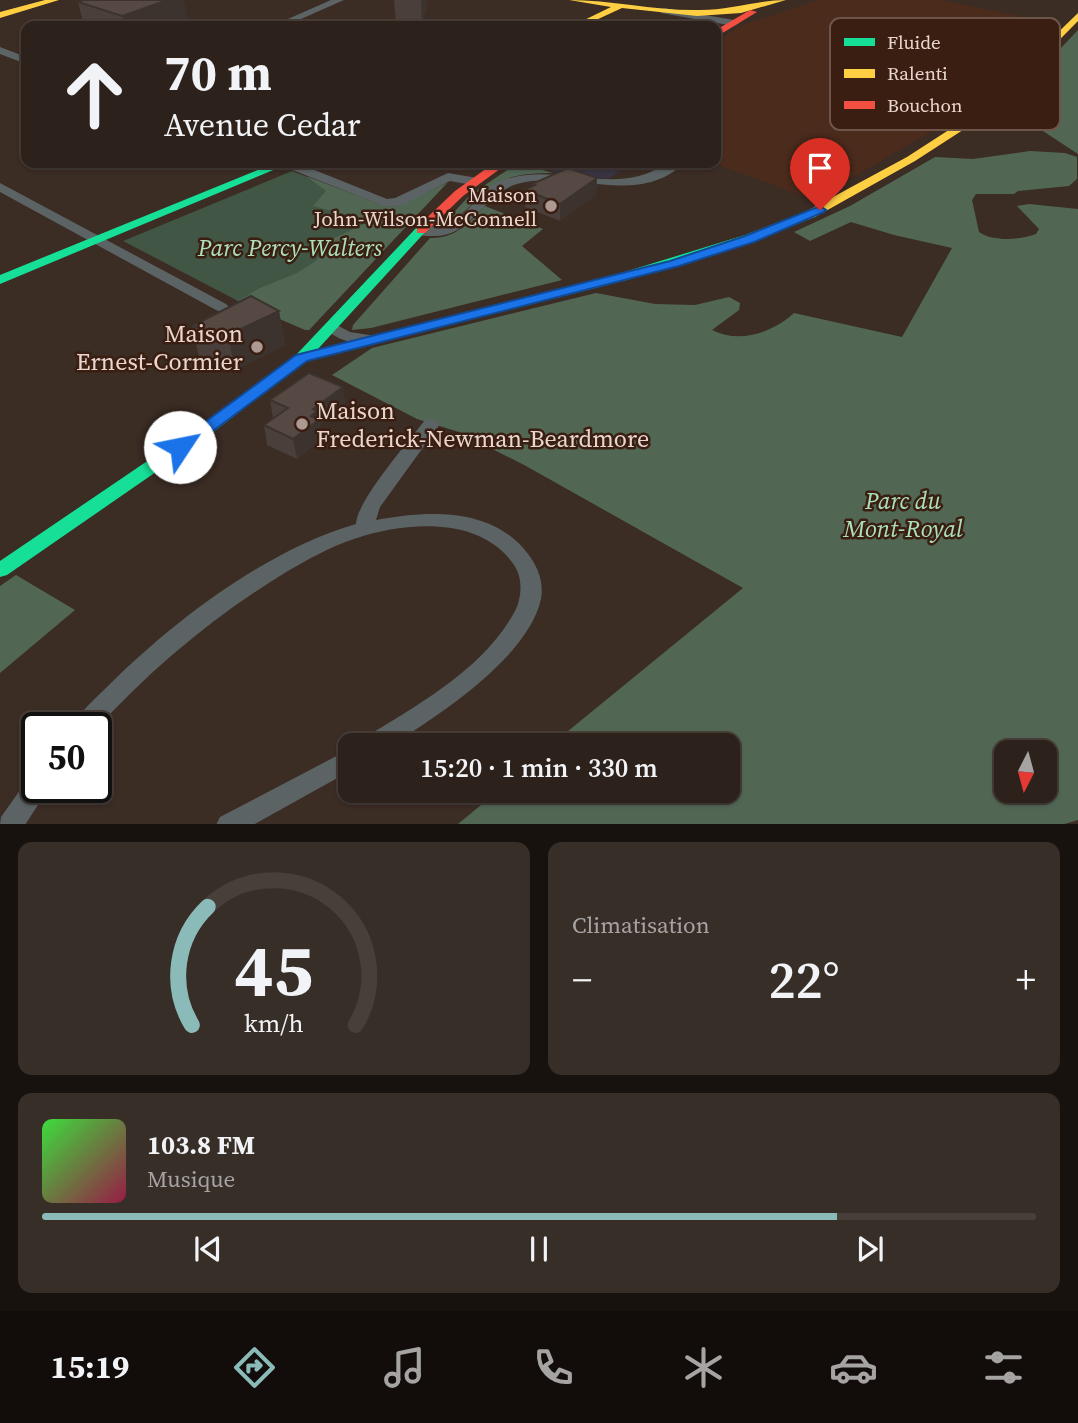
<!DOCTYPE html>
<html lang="fr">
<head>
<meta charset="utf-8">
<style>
	:root { --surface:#2c211b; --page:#382e28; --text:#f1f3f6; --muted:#a6a3a3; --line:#483e3a; --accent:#8bbbb9 }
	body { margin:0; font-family:"Source Serif 4",serif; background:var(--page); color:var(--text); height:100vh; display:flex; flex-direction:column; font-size:26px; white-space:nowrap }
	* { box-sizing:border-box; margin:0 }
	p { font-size:23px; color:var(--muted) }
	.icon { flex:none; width:38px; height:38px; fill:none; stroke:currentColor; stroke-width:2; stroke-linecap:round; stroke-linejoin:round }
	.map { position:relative; height:824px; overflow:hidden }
	.details { display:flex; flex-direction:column; gap:18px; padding:18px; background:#18120f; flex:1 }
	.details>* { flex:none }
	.banner { position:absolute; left:21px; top:21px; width:700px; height:147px; border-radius:14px; box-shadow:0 2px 5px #0004,0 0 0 2px var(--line); background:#2c211b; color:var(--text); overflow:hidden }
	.needle { width:46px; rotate:186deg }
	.controls { position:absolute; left:994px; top:740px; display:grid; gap:14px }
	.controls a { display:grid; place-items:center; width:63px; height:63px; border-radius:14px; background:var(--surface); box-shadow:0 2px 5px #0004,0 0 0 2px var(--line); font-size:35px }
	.speed { position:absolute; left:21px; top:712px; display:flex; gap:14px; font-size:35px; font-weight:700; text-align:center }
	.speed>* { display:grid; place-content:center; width:91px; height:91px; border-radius:50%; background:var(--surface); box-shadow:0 2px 5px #0004,0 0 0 2px var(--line); line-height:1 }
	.speed .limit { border:4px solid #111; border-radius:10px; background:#fff; color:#111 }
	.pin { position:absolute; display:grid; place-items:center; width:60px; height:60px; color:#fff; margin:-72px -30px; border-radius:50% 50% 50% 0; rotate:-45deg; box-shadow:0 0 7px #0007 }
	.pin .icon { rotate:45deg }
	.me { position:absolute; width:77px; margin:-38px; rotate:56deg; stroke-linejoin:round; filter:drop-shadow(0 0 5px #0008) }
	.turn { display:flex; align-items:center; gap:24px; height:147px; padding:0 28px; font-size:32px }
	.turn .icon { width:91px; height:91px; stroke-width:2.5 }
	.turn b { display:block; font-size:49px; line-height:60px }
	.big { font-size:52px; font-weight:600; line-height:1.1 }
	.details .card { flex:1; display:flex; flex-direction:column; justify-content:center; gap:10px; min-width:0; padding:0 24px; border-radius:14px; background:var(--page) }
	.details .dial { align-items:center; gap:0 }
	.dial svg { height:182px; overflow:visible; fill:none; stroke:var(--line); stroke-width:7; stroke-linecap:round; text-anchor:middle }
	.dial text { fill:var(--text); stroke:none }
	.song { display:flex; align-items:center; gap:21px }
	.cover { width:84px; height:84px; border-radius:10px; background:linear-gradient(135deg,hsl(120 70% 55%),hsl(340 70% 35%)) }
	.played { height:7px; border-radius:4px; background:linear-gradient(90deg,var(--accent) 80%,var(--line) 80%) }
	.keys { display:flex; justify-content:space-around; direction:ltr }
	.heat { display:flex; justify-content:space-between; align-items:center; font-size:38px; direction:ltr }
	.details .tiles { flex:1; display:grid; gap:18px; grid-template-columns:1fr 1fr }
	.card:last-child { grid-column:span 2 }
	.trip { position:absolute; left:338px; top:733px; width:402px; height:70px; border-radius:14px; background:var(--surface); box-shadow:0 2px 5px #0004,0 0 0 2px var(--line); font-weight:600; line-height:70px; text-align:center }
	.dock { display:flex; height:112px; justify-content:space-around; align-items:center; background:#120d0b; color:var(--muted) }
	.dock .icon { width:49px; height:49px }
	.dock .active { color:var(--accent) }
	.dock b { font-size:32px; color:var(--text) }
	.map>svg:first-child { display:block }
</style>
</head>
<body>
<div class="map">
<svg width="1078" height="825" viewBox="0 0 1078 825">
	<rect width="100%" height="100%" fill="#3b2c24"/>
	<!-- built -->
	<path fill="#4b2b1c" d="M818 0H941L1051 23 956 117 814 200 713 163 722 154 716 147V41L745 24Z"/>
	<!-- education -->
	<path fill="#393441" d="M527 163H633L608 179 558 173Z"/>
	<!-- green -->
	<path fill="#415644" d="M292 171 383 207 401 205 447 183 309 330 238 301 123 241Z"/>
	<!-- forest -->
	<path fill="#516754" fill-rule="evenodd" d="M1078 30V154L1023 118 999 113Z
		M1030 151 1065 153 1077 157V179L1069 186 1018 191 1014 194H976L972 200 979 232C993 242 1021 240 1036 234L1039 229 1017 206 1029 204 1078 209V820L1061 825 458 824 498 791H728V746L551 745 743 588 526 466 459 432 417 419 332 375 372 348 596 293 655 304 695 305 729 297 740 303 739 310 712 330C739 344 772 333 794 313L902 337 952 248 894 235 851 222 810 241 794 232 850 206 935 157 973 159ZM1006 752H1045V791H1006Z
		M518 163 553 173C487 173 492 191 446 227L441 226 470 195Z
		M306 176 387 207 401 205 447 183 309 330H305L238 301 260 288 297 273 316 261 328 241 366 223 364 219 313 206 326 191Z
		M485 206 543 229 522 246 562 280 371 328 352 330 353 325 430 238C455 239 469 223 485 206Z
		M16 575 75 610 0 673V586Z"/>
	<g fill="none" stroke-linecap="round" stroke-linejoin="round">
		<!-- street -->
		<path fill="#5c6364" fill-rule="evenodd" d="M331 0H344L285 26H272Z
			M664 8 734 20 739 23 734 26 661 13V9Z
			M0 47 26 57V64L0 54Z
			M271 163H297L387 199 395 198 448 173 477 178 478 181 472 185 450 181 403 205 386 207 290 169 273 166Z
			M669 163H684C638 208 571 169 517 184 483 194 472 237 433 236 425 236 419 236 413 231 423 222 440 230 453 222 473 209 482 186 506 179 551 165 596 187 639 176 650 173 659 168 669 163Z
			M0 183 226 304 229 307 221 312 216 310 0 192Z
			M331 322 350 332 376 336 378 339C365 351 334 339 323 327Z
			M431 419 440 424 380 507 376 520C428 510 493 507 528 554 538 567 544 582 541 599 530 650 459 701 418 728 410 733 400 743 391 746 382 748 369 746 359 746L362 739C416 706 484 669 515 611 522 597 523 578 514 565 480 515 405 522 354 539 329 547 305 561 283 574 213 617 151 669 96 729L71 728C80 711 97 697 110 684 175 620 268 549 356 524 356 502 409 441 425 420Z
			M350 749V771L253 825H216L220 817Z
			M37 775V788H49L25 825H0L1 817 28 779Z"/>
		<!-- fast -->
		<path fill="#16e098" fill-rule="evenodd" d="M275 163H290L0 284V275Z
			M811 210 817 214 815 217 753 240 627 280 306 361 208 436 7 575 0 577V561L196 428 296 355 417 227 421 226 427 230 317 350 618 274 745 235Z"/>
		<!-- slow -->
		<path fill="#ffcf43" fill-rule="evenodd" d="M45 0H59L0 18V12Z
			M569 0C612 0 656 11 700 10 729 10 758 0 786 0L741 13 697 16 622 8 583 26H572L611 7Z
			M1078 13V21L983 117 915 161 815 217H807V211L907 157 975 113Z"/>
		<!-- jam -->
		<path fill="#f24e42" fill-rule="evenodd" d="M750 10 757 12 716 37V30Z
			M494 163H508L463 196 425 233H417V227L455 191Z"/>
	</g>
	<!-- wall -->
	<path fill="#4a3f3a" d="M394 0H427V9L422 23 396 24Z
		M78 2 188 19 169 26H84Z
		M597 178 596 195 560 221 525 207V190L532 187V184Z
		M279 311 285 345 235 370 200 361 192 326Z
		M343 387 345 406 320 425 322 439 297 459 267 445 264 425 273 419 270 400Z"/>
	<!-- shaded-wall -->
	<path fill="#3c332f" d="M168 0H184L188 19 169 26H125L122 16Z
		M421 0H427V9L422 23Z
		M597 178 596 195 560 221V204Z
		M279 311 285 345 235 370 228 335Z
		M343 387 345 406 320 425 322 439 297 459 293 439 313 409Z"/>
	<!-- building -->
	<path fill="#564943" stroke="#3c332f" stroke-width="2" d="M83 0H168L122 16 78 2Z
		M568 168 597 178 560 204 525 190 535 185 532 184Z
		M251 296 279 311 228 335 192 326Z
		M309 373 343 387 313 409 317 411 311 416 319 420 293 439 264 425 288 408 270 400Z"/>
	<!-- route -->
	<path fill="#1a73e8" stroke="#114b97" stroke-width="2" d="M820 206 826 210 824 212 754 242 679 266 307 361 186 451H174L171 447 296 355 670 261 745 236Z"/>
	<!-- markers -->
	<g fill="#ac9a92" stroke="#391e11" stroke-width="2.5">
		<circle cx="551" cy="206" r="7"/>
		<circle cx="257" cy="347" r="7"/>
		<circle cx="302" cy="424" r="7"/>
	</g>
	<g text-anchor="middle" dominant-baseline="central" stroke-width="5" stroke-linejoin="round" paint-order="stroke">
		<!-- far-poi labels -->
		<g font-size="21" fill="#e9d6ce" stroke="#391e11" text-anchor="end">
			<text x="537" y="194">Maison<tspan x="537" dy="24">John-Wilson-McConnell</tspan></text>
		</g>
		<!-- park labels -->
		<g font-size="24" font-style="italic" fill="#abe0ba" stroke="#391e11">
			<text x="290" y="247">Parc Percy-Walters</text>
			<text x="903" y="500">Parc du<tspan x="903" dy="28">Mont-Royal</tspan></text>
		</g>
		<!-- poi labels -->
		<g font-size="24" fill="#e9d6ce" stroke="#391e11" text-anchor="end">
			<text x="243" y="333">Maison<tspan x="243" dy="28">Ernest-Cormier</tspan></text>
			<text x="316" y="410" text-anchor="start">Maison<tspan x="316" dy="28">Frederick-Newman-Beardmore</tspan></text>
		</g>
	</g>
	<!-- legend -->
	<rect x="830" y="18" width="230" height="112" rx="10" fill="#391e11" stroke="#6e554a" stroke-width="2"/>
	<rect x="844" y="38" width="31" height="8" fill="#16e098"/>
	<rect x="844" y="69" width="31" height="9" fill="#ffcf43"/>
	<rect x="844" y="101" width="31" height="8" fill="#f24e42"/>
	<g font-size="19" fill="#e9d6ce">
		<text x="887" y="49">Fluide</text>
		<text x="887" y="80">Ralenti</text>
		<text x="887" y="112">Bouchon</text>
	</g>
</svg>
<div class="controls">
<a><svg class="needle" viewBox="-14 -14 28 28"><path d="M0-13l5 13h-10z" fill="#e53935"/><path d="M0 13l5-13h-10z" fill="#a6a3a3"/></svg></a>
</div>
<div class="speed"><div class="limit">50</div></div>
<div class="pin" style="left:820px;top:210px;background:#d93025"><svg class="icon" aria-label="arrive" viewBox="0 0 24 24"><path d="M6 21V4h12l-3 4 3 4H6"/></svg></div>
<svg class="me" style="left:180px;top:447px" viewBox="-20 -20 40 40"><circle r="19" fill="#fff"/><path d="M0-13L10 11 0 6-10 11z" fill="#1a73e8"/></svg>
<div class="trip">15:20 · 1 min · 330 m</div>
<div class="banner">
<div class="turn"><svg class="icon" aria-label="ahead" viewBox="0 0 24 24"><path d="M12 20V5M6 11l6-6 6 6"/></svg><div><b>70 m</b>Avenue Cedar</div></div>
</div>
</div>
<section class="details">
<div class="tiles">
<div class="card dial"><svg viewBox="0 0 100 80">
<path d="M14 69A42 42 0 1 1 86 69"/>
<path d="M14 69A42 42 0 0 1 21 17" stroke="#8bbbb9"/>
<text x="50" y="56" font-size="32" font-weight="700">45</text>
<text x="50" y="72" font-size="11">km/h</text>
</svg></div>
<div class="card"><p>Climatisation</p>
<div class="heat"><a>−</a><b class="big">22°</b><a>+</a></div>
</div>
<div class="card">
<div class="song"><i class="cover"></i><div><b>103.8 FM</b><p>Musique</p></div></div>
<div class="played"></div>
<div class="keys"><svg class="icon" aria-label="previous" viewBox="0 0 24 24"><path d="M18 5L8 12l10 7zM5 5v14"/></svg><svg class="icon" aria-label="pause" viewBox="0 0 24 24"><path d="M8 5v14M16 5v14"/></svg><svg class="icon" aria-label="next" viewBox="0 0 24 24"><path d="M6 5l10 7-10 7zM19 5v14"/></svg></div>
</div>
</div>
</section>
<nav class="dock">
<b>15:19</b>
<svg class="icon active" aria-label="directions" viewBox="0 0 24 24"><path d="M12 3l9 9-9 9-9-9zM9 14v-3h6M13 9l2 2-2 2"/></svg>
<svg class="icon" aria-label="music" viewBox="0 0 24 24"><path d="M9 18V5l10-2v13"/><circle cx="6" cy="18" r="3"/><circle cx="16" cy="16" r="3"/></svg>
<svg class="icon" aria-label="phone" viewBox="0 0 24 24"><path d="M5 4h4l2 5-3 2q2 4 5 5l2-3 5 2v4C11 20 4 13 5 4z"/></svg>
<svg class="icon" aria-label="climate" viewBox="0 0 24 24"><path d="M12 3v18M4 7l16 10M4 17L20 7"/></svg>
<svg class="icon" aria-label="car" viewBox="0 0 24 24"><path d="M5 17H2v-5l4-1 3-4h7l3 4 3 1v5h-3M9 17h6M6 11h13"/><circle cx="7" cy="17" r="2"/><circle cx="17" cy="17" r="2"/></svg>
<svg class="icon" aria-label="filters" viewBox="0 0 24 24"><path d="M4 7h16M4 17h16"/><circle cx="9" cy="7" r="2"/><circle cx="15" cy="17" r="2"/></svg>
</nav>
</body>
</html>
